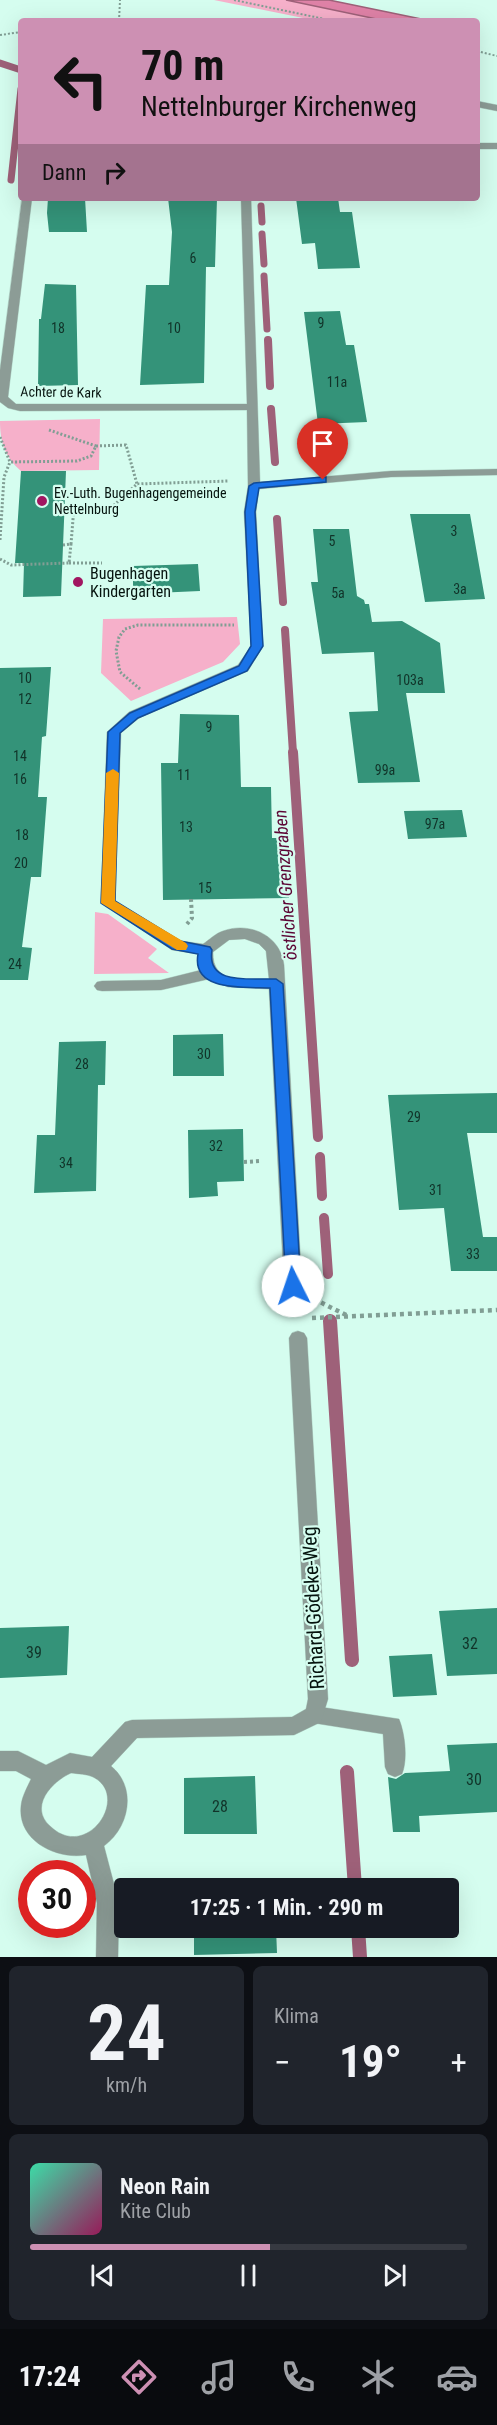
<!DOCTYPE html>
<html lang="de">
<head>
<meta charset="utf-8">
<style>
	:root { --surface:#171b24; --page:#20242c; --text:#f1f3f6; --muted:#9ea1a6; --line:#363941; --accent:#cd90b3 }
	body { margin:0; font-family:"Roboto Condensed",sans-serif; background:var(--page); color:var(--text); height:100vh; display:flex; flex-direction:column; font-size:22px; white-space:nowrap }
	* { box-sizing:border-box; margin:0 }
	p { font-size:20px; color:var(--muted) }
	.icon { flex:none; width:33px; height:33px; fill:none; stroke:currentColor; stroke-width:2; stroke-linecap:round; stroke-linejoin:round }
	.map { position:relative; height:1957px; overflow:hidden }
	.side { display:flex; flex-direction:column; gap:9px; padding:9px; background:#0d0f14; flex:1 }
	.side>* { flex:none }
	.banner { position:absolute; left:18px; top:18px; width:462px; height:183px; border-radius:6px; box-shadow:0 6px 24px #0002; background:#cd90b3; color:#111; overflow:hidden }
	.speed { position:absolute; left:18px; top:1860px; display:flex; gap:12px; font-size:30px; font-weight:700; text-align:center }
	.speed>* { display:grid; place-content:center; width:78px; height:78px; border-radius:50%; background:var(--surface); box-shadow:0 6px 24px #0002; line-height:1 }
	.speed .limit { border:9px solid #d22; background:#fff; color:#111 }
	.pin { position:absolute; display:grid; place-items:center; width:51px; height:51px; color:#fff; margin:-62px -26px; border-radius:50% 50% 50% 0; rotate:-45deg; box-shadow:0 0 6px #0007 }
	.pin .icon { rotate:45deg }
	.me { position:absolute; width:66px; margin:-33px; rotate:356deg; stroke-linejoin:round; filter:drop-shadow(0 0 4px #0008) }
	.turn { display:flex; align-items:center; gap:21px; height:126px; padding:0 24px; font-size:27px }
	.turn .icon { width:78px; height:78px; stroke-width:2.5 }
	.turn b { display:block; font-size:42px; line-height:51px }
	.then { display:flex; align-items:center; height:57px; padding:0 24px; background:#0003; gap:12px; font-size:22px }
	.big { font-size:45px; font-weight:700; line-height:1.1 }
	.side .widget { flex:1; display:flex; flex-direction:column; justify-content:center; gap:9px; min-width:0; padding:0 21px; border-radius:9px; background:var(--page) }
	.side .dial { align-items:center; gap:0 }
	.dial b { font-size:78px; line-height:1 }
	.song { display:flex; align-items:center; gap:18px }
	.cover { width:72px; height:72px; border-radius:9px; background:linear-gradient(135deg,hsl(160 70% 55%),hsl(330 70% 35%)) }
	.played { height:6px; border-radius:3px; background:linear-gradient(90deg,var(--accent) 55%,var(--line) 55%) }
	.keys { display:flex; justify-content:space-around; direction:ltr }
	.heat { display:flex; justify-content:space-between; align-items:center; font-size:33px; direction:ltr }
	.side .tiles { flex:1; display:grid; gap:9px; grid-template-columns:1fr 1fr }
	.widget:last-child { grid-column:span 2 }
	.trip { position:absolute; left:114px; top:1878px; width:345px; height:60px; border-radius:6px; background:var(--surface); box-shadow:0 6px 24px #0002; font-weight:700; line-height:60px; text-align:center }
	.dock { display:flex; height:96px; justify-content:space-around; align-items:center; background:#090b0e; color:var(--muted) }
	.dock .icon { width:42px; height:42px }
	.dock .on { color:var(--accent) }
	.dock b { font-size:27px; color:var(--text) }
	.map>svg:first-child { display:block }
</style>
</head>
<body>
<div class="map">
<svg width="497" height="1957" viewBox="0 0 497 1957">
	<rect width="100%" height="100%" fill="#d5fdef"/>
	<!-- green -->
	<path fill="#f6b0ca" d="M214 0H286L386 21H318Z
		M100 419 99 470 21 471C5 457 0 442 0 421Z
		M237 617 240 644 223 662 131 701 101 673 103 619Z
		M95 912 108 914 157 949 148 958 169 973 94 974Z"/>
	<!-- water -->
	<path fill="#df82a7" stroke="#9e6179" stroke-width="1.5" d="M286 0H329L431 21H386Z"/>
	<g fill="none" stroke-linecap="round" stroke-linejoin="round">
		<!-- stream-far3 -->
		<path stroke="#9e6179" stroke-width="7" d="M0 63 21 70
			M11 180 21 89
			M261 206 262 222
			M262 234 264 264
			M264 276 267 329"/>
		<!-- stream-far2 -->
		<path stroke="#9e6179" stroke-width="8" d="M268 340 270 386
			M271 409 275 462
			M277 519 283 602
			M285 630 293 753"/>
		<!-- stream-far1 -->
		<path stroke="#9e6179" stroke-width="10" d="M293 752 318 1137
			M320 1157 322 1196
			M324 1218 328 1274"/>
		<!-- stream -->
		<path stroke="#9e6179" stroke-width="14" d="M330 1321 352 1660
			M347 1772 355 1888
			M358 1928 360 1957"/>
	</g>
	<!-- building -->
	<path fill="#349379" d="M48 198H85L87 232H49L47 213Z
		M168 198H217L215 267H206L204 383 140 385 146 285H169L172 232Z
		M296 198H338L340 212H352L360 268 318 269 315 243 302 244Z
		M45 284 76 285 78 385 38 386 39 319H41Z
		M340 311 346 345H354L367 422 318 424 304 312Z
		M21 471H66L61 596 23 597 24 563H15Z
		M410 514H470L485 599 425 602Z
		M313 529H349L357 596 364 600 365 604H369L372 622 402 621 440 643 445 693H406L420 782 358 783 349 712 378 711 374 652 322 654 311 582H318Z
		M198 564 200 591 133 594V566Z
		M51 667 46 736 42 737 38 797H47L41 877H31L22 947 32 948 28 980H0V668Z
		M180 714 239 715 241 787H271L272 838H285L289 898 163 900 161 763H178Z
		M462 810 467 837 408 839 404 811Z
		M223 1034 224 1076H173V1035Z
		M106 1041 105 1085H98L96 1191 34 1193 37 1135H55L59 1042Z
		M497 1093V1133H467L483 1237H497V1271H451L444 1208 399 1210 388 1095Z
		M243 1129 244 1181 217 1182 218 1196 189 1198 188 1130Z
		M497 1608V1674L447 1676 439 1611Z
		M69 1626 67 1675 0 1678V1628Z
		M432 1654 437 1695 393 1697 389 1656Z
		M497 1743V1812L419 1816 420 1832H393L388 1777 396 1779 405 1773 450 1771 447 1745Z
		M255 1776 257 1834H184V1778Z
		M275 1886V1888H193V1887Z
		M194 1928H276L277 1953 194 1955Z"/>
	<g fill="none" stroke-linecap="round" stroke-linejoin="round">
		<defs>
			<path id="service" d="M477 101 497 105V111L477 107Z
				M314 1706 399 1719C405 1733 408 1760 402 1774L395 1777 388 1774 385 1767 383 1734 307 1722 304 1715 307 1708Z"/>
			<path id="minor" d="M477 143H497V149H477Z
				M22 198H32L8 397 16 404H247L241 198H251L260 482 391 471 497 469V475L391 477 259 489 256 512 263 646 248 671 139 718 121 733 115 901 181 941 203 944C209 940 216 933 223 931 250 921 281 936 284 965L302 1286 299 1291 293 1293 287 1291 284 1286 269 989 228 987 209 979 161 990 102 991 97 990 94 986 97 982 102 981 161 980 201 970 198 963V954L172 950 101 903 107 732 129 712 238 665 251 646 244 512 248 486 247 410 20 411 8 408 0 402V370ZM245 939 259 944 266 951 269 979C245 979 212 985 213 952L229 940Z
				M298 1331 304 1333 307 1338 328 1699 321 1722 294 1735 137 1738 111 1766C137 1787 130 1827 104 1846L119 1903 118 1957H96L97 1903 86 1855C57 1860 17 1841 21 1806 22 1796 27 1788 31 1779L16 1771H0V1751H18L46 1765 70 1753 92 1757 125 1722 132 1720 292 1717 306 1709 308 1699 289 1338 292 1333ZM71 1773C78 1774 87 1774 93 1777 131 1796 87 1862 50 1826 29 1807 51 1782 71 1773Z"/>
		</defs>
		<!-- service casing -->
		<use href="#service" stroke="#b4d8cb" stroke-width="1"/>
		<!-- minor casing -->
		<use href="#minor" stroke="#b4d8cb" stroke-width="1"/>
		<!-- path-far3 -->
		<path stroke="#819e94" stroke-width="2" stroke-dasharray="2 2" stroke-linecap="butt" d="M234 0 334 21
			M108 21 113 20
			M119 21 120 0
			M0 35 21 32
			M477 51 497 56"/>
		<!-- path-far2 -->
		<path stroke="#819e94" stroke-width="3" stroke-dasharray="2 2" stroke-linecap="butt" d="M49 430 96 446
			M0 437 10 462 77 461 91 456 96 446 126 445 137 484
			M74 507 113 506 137 484 229 481
			M0 540 4 477 10 462
			M63 545 71 544 74 507H64
			M0 559 11 565 69 563 71 544
			M69 563H102
			M140 689 120 672 116 651 119 637 125 629 138 625H234"/>
		<!-- path-far1 -->
		<path stroke="#819e94" stroke-width="4" stroke-dasharray="3 3" stroke-linecap="butt" d="M187 924 192 918 191 899
			M244 1162 261 1161"/>
		<!-- path -->
		<path stroke="#819e94" stroke-width="4.5" stroke-dasharray="4 4" stroke-linecap="butt" d="M314 1299 348 1316
			M312 1318 497 1310"/>
		<!-- service -->
		<use href="#service" fill="#8c9c96" fill-rule="evenodd"/>
		<!-- minor -->
		<use href="#minor" fill="#8c9c96" fill-rule="evenodd"/>
	</g>
	<!-- route -->
	<path fill="#1a73e8" stroke="#114b97" stroke-width="1.5" d="M323 477H326V482L259 488 255 512 263 646 247 671 138 718 120 733 115 901 180 941 210 947 212 950C206 986 250 978 276 979L283 984 301 1286 299 1290 293 1292 288 1290 286 1286 270 988C245 987 191 992 198 954L172 949 101 903 108 732 130 713 239 666 251 646 245 512 249 486 254 483Z"/>
	<!-- slow -->
	<path fill="#f59e0b" d="M113 769 119 773 115 901 186 943 188 946 186 950H177L101 903 106 773Z"/>
	<!-- markers -->
	<g fill="#a11661" stroke="#d5fdef" stroke-width="2">
		<circle cx="42" cy="501" r="6"/>
		<circle cx="78" cy="582" r="6"/>
	</g>
	<g text-anchor="middle" dominant-baseline="central" stroke-width="4.5" stroke-linejoin="round" paint-order="stroke">
		<!-- number labels -->
		<g font-size="14" fill="#113329">
			<text x="193" y="258">6</text>
			<text x="321" y="323">9</text>
			<text x="58" y="328">18</text>
			<text x="174" y="328">10</text>
			<text x="337" y="382">11a</text>
			<text x="454" y="531">3</text>
			<text x="332" y="541">5</text>
			<text x="460" y="589">3a</text>
			<text x="338" y="593">5a</text>
			<text x="25" y="678">10</text>
			<text x="410" y="680">103a</text>
			<text x="25" y="699">12</text>
			<text x="209" y="727">9</text>
			<text x="20" y="756">14</text>
			<text x="385" y="770">99a</text>
			<text x="184" y="775">11</text>
			<text x="20" y="779">16</text>
			<text x="435" y="824">97a</text>
			<text x="186" y="827">13</text>
			<text x="22" y="835">18</text>
			<text x="21" y="863">20</text>
			<text x="205" y="888">15</text>
			<text x="15" y="964">24</text>
			<text x="204" y="1054">30</text>
			<text x="82" y="1064">28</text>
			<text x="414" y="1117">29</text>
			<text x="216" y="1146">32</text>
			<text x="66" y="1163">34</text>
			<text x="436" y="1190">31</text>
			<text x="473" y="1254">33</text>
		</g>
		<!-- far-street labels -->
		<g font-size="14" fill="#05130e" stroke="#d5fdef">
			<text transform="translate(61 392) rotate(1)">Achter de Kark</text>
		</g>
		<!-- far-poi labels -->
		<g font-size="14" fill="#05130e" stroke="#d5fdef" text-anchor="start">
			<text x="54" y="493">Ev.-Luth. Bugenhagengemeinde<tspan x="54" dy="16">Nettelnburg</tspan></text>
		</g>
		<!-- poi labels -->
		<g font-size="16" fill="#05130e" stroke="#d5fdef" text-anchor="start">
			<text x="90" y="573">Bugenhagen<tspan x="90" dy="18">Kindergarten</tspan></text>
		</g>
		<!-- near-number labels -->
		<g font-size="16" fill="#113329">
			<text x="470" y="1643">32</text>
			<text x="34" y="1652">39</text>
			<text x="474" y="1779">30</text>
			<text x="220" y="1806">28</text>
		</g>
		<!-- water labels -->
		<g font-size="18" font-style="italic" fill="#5c0635" stroke="#d5fdef">
			<text transform="translate(285 885) rotate(-94)">östlicher Grenzgraben</text>
		</g>
		<!-- near-street labels -->
		<g font-size="20" fill="#05130e" stroke="#d5fdef">
			<text transform="translate(313 1608) rotate(-93)">Richard-Gödeke-Weg</text>
		</g>
	</g>
</svg>
<div class="speed"><div class="limit">30</div></div>
<div class="pin" style="left:323px;top:480px;background:#d93025"><svg class="icon" aria-label="arrive" viewBox="0 0 24 24"><path d="M6 21V4h12l-3 4 3 4H6"/></svg></div>
<svg class="me" style="left:293px;top:1286px" viewBox="-20 -20 40 40"><circle r="19" fill="#fff"/><path d="M0-13L10 11 0 6-10 11z" fill="#1a73e8"/></svg>
<div class="trip">17:25 · 1 Min. · 290 m</div>
<div class="banner">
<div class="turn"><svg class="icon" aria-label="left" viewBox="0 0 24 24"><path d="M17 20v-9H6M10 6l-5 5 5 5"/></svg><div><b>70 m</b>Nettelnburger Kirchenweg</div></div>
<div class="then">Dann<svg class="icon" aria-label="right" viewBox="0 0 24 24"><path d="M7 20v-9h11M14 6l5 5-5 5"/></svg></div>
</div>
</div>
<section class="side">
<div class="tiles">
<div class="widget dial"><b>24</b><p>km/h</p></div>
<div class="widget"><p>Klima</p>
<div class="heat"><a>−</a><b class="big">19°</b><a>+</a></div>
</div>
<div class="widget">
<div class="song"><i class="cover"></i><div><b>Neon Rain</b><p>Kite Club</p></div></div>
<div class="played"></div>
<div class="keys"><svg class="icon" aria-label="previous" viewBox="0 0 24 24"><path d="M18 5L8 12l10 7zM5 5v14"/></svg><svg class="icon" aria-label="pause" viewBox="0 0 24 24"><path d="M8 5v14M16 5v14"/></svg><svg class="icon" aria-label="next" viewBox="0 0 24 24"><path d="M6 5l10 7-10 7zM19 5v14"/></svg></div>
</div>
</div>
</section>
<nav class="dock">
<b>17:24</b>
<svg class="icon on" aria-label="directions" viewBox="0 0 24 24"><path d="M12 3l9 9-9 9-9-9zM9 14v-3h6M13 9l2 2-2 2"/></svg>
<svg class="icon" aria-label="music" viewBox="0 0 24 24"><path d="M9 18V5l10-2v13"/><circle cx="6" cy="18" r="3"/><circle cx="16" cy="16" r="3"/></svg>
<svg class="icon" aria-label="phone" viewBox="0 0 24 24"><path d="M5 4h4l2 5-3 2q2 4 5 5l2-3 5 2v4C11 20 4 13 5 4z"/></svg>
<svg class="icon" aria-label="climate" viewBox="0 0 24 24"><path d="M12 3v18M4 7l16 10M4 17L20 7"/></svg>
<svg class="icon" aria-label="car" viewBox="0 0 24 24"><path d="M5 17H2v-5l4-1 3-4h7l3 4 3 1v5h-3M9 17h6M6 11h13"/><circle cx="7" cy="17" r="2"/><circle cx="17" cy="17" r="2"/></svg>
</nav>
</body>
</html>
